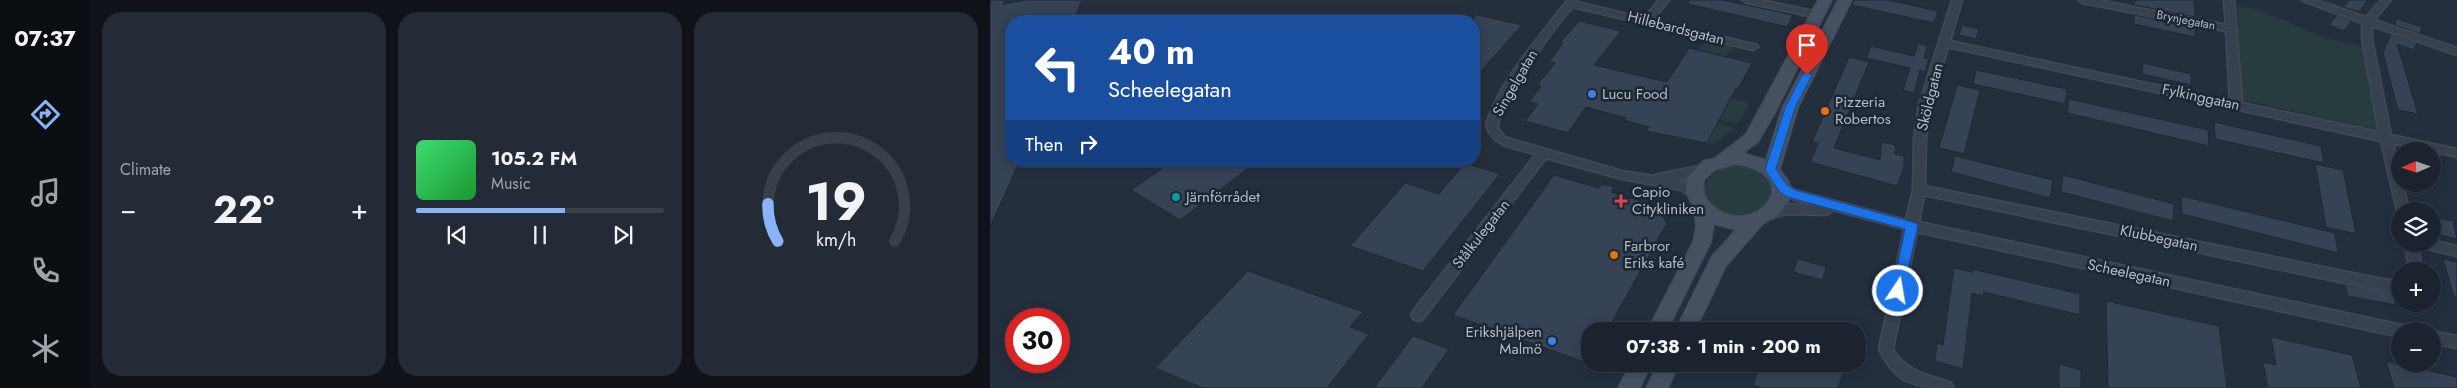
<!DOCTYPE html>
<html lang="en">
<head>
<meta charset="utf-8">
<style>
	:root { --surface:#1b232e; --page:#242b36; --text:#f1f3f6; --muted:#a0a4aa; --line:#39404a; --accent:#8ab4f8 }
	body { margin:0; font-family:Jost,sans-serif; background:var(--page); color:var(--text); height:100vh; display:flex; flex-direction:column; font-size:19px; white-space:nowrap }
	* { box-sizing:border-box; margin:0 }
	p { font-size:16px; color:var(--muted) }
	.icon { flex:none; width:28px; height:28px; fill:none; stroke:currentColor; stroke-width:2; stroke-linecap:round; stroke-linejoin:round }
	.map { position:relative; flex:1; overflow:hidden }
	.drawer { display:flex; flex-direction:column; gap:12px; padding:12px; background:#0f1319; width:900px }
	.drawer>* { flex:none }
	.hud { position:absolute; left:15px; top:15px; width:475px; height:152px; border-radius:20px; box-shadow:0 2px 12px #0003,0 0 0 1px var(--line); background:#1a4fa0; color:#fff; overflow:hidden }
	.needle { width:32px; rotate:268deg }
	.controls { position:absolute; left:1401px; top:142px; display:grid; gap:10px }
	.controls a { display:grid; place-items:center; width:50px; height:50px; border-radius:50%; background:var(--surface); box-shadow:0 2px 12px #0003,0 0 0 1px var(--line); font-size:25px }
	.speed { position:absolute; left:15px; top:308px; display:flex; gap:10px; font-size:25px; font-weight:700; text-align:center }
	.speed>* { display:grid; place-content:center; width:65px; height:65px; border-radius:50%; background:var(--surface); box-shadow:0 2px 12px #0003,0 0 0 1px var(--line); line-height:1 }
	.speed .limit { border:8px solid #d22; background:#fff; color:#111 }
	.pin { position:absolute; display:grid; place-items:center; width:42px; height:42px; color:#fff; margin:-51px -21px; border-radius:50% 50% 50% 0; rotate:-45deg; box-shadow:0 0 5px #0007 }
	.pin .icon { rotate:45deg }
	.me { position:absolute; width:55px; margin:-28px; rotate:12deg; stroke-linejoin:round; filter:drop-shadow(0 0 4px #0008) }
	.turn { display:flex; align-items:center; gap:18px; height:105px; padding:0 20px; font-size:22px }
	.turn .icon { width:65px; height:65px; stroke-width:2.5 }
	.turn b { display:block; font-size:35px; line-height:42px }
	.then { display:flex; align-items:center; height:48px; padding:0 20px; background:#0003; gap:10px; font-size:19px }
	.big { font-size:38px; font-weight:700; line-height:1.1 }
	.drawer .tile { flex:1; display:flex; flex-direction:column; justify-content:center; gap:8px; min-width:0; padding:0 18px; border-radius:20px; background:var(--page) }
	.drawer .dial { align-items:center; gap:0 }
	.dial svg { height:130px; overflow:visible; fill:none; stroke:var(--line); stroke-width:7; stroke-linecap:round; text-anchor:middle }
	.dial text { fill:var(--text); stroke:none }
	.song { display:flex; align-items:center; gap:15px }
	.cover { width:60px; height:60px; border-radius:8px; background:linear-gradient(135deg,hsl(140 70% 55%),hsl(130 70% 35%)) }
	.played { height:5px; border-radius:2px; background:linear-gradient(90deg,var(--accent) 60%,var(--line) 60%) }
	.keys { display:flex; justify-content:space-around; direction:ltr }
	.heat { display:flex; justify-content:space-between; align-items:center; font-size:28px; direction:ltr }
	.drawer .tiles { flex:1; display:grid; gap:12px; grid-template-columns:repeat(3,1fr) }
	.trip { position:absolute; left:591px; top:322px; width:285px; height:50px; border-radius:20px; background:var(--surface); box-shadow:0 2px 12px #0003,0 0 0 1px var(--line); font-weight:700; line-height:50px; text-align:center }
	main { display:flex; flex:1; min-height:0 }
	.tab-bar { display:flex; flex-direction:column; width:90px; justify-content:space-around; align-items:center; background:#0b0e12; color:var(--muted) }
	.tab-bar .icon { width:35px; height:35px }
	.tab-bar .active { color:var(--accent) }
	.tab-bar b { font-size:22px; color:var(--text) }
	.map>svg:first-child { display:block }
</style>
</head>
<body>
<main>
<nav class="tab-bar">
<b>07:37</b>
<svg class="icon active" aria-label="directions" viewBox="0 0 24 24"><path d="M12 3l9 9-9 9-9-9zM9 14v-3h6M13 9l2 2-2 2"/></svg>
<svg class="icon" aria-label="music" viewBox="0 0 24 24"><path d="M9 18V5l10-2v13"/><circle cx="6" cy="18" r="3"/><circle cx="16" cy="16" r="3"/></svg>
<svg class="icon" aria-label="phone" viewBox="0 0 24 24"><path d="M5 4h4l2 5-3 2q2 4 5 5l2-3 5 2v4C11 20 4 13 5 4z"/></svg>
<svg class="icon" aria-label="climate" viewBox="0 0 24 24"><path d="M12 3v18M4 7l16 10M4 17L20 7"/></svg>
</nav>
<section class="drawer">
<div class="tiles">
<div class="tile"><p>Climate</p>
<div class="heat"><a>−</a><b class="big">22°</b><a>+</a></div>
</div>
<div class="tile">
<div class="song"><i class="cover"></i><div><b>105.2 FM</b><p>Music</p></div></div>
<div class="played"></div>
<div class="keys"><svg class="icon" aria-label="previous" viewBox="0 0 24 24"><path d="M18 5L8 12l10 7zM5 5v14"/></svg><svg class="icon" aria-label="pause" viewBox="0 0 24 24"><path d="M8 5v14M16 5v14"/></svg><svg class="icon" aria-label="next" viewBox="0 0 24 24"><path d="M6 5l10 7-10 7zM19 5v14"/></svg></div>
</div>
<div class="tile dial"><svg viewBox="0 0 100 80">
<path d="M14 69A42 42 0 1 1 86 69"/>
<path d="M14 69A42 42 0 0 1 8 46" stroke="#8ab4f8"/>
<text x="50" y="56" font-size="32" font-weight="700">19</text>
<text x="50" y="72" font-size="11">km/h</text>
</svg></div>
</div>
</section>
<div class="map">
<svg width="1467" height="388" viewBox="0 0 1467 388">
	<rect width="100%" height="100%" fill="#242f3e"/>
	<!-- green -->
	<path fill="#263c3f" d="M1247 6 1266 9 1335 38 1374 47 1389 130 1249 99Z
		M717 39 743 46 744 51 737 53V57L760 60 759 62 709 51Z
		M741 98 760 103 748 124 730 120Z
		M728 123 745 128 722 145 717 143Z
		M752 164 763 167 780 178 784 196C780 201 776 207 771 211 766 214 759 215 753 216 708 219 698 168 752 164Z"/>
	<!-- building -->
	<path fill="#364354" stroke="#1f2835" d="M0 0H15L13 4 36 0H92L83 21H21V161H30L0 227Z
		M699 0H733L803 15 797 27 698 4Z
		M864 0H898L948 11 944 23 862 5Z
		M1145 0H1204L1205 17 1144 5Z
		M1359 0H1378L1369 12 1353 7Z
		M484 14 532 25 484 79Z
		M1144 15 1205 27V37L1144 24Z
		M1347 15 1362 21 1354 31 1339 25Z
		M1407 19 1432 27 1430 34 1405 25Z
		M589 21 631 31 604 65 677 82 699 48 762 63 748 89 746 88 717 143 656 131 659 127 634 120 636 118 596 107 578 133 535 121 548 104 539 102 551 86 547 85 565 63 559 62 573 43H570Z
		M972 25 989 29 986 39 969 35Z
		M1401 34 1427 43 1424 50 1407 44 1428 114 1408 110 1393 53Z
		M928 43 937 46 934 58 939 59 935 72 930 70 924 93 913 90 920 68 876 58 881 46 924 56Z
		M859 57 879 62 844 148 890 160 891 142 906 145 905 154 914 156V167L907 186 820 162 828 143 822 142Z
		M1153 63 1201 74V85L1152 74Z
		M986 70 1077 89 1075 104 983 84Z
		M967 85 990 90 974 154 949 148Z
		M1079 99 1218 130 1219 146 1077 113Z
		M1224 122 1331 146 1334 163 1225 139Z
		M965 156 1063 180 1060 198 961 172Z
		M183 161H268L190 220 141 190Z
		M475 163 510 174 433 271 360 246 415 183 449 194Z
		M1325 164 1353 170 1366 234 1336 227Z
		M564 175 609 188 612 184 624 187 621 192 664 205 677 223 617 331H600V364L463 315Z
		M1073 175 1184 204 1183 221 1071 192Z
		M1191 196 1345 233 1348 253 1192 214Z
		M1442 216 1463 221 1467 239 1447 234Z
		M808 259 837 267 832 280 803 272Z
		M1453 259 1467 262V297H1464Z
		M964 268 982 272V269L1090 294V315L993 292V296L982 293 973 369 945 361 947 343 953 345Z
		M258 271 373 312 360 327 379 334 337 388H213L165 368Z
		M1355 285 1402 293 1406 305 1358 296Z
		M1116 301 1229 326 1237 388H1118Z
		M423 336 459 349 432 388H384Z
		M1281 337 1362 355 1371 388H1278L1273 362 1286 365Z
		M1396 361 1467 377V388H1404Z
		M771 364H856L848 388H772L763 385Z
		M1069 364 1091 370V388H1069Z"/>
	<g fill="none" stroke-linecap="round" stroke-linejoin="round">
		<defs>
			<path id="minor" d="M588 0 587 2 654 18 669 0H679L663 20 767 45 768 47 763 50 583 7C567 24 507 105 508 126 508 131 514 135 517 138L632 171 663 176C666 174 716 164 719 165L721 168 719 171 698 178 685 180 699 183 710 194 704 199 691 190 632 179 556 158 433 319 428 321 423 319 421 315 423 311 546 154C526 149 502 147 496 125 509 81 549 37 577 1Z
				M752 0H771L828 12 833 15 828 18 757 3Z
				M962 0H972L960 41 1240 101 1236 31 1093 3 1088 0H1108L1236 25 1234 0H1244L1252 103 1389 132 1372 39V23L1311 0H1326L1376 17 1391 0H1401L1384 20 1467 48V55L1382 26V39L1401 135 1467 149V157L1403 143 1410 172V184H1413L1419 211H1410V215L1407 211 1391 141 958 47 941 105 936 138 935 186 1397 280 1410 279V291L1397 292 934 195 929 222 1412 325 1417 327 1419 331H1410V337L927 232 903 349C915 372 940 375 961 383L964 388C926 388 906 385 889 349L914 229 842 210 840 213 836 215 795 214 777 220 772 218 771 215 772 212 794 204 824 205C805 200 793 200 783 181L789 176 793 178 797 185 805 190 916 220 923 189 924 138 929 105Z
				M1442 240 1467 246V256L1433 248 1432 244H1442Z
				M1415 244H1427L1433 271H1419Z
				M1441 331H1442L1467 336V348L1442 343V331Z"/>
			<path id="secondary" d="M828 0H842L785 113 768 142 753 153 776 160 792 108 848 0H862L808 108 790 169 799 182 801 190 799 200 788 215 773 224 736 266 705 331H685L722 256 746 230 724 224 721 242 677 331H657L703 242 706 227 704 209 696 192 697 178 713 161 725 158 756 134ZM746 164C819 176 765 239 724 207 714 199 713 192 714 180L725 170Z
				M640 364H661L650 388H628Z
				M668 364H689L678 388H656Z"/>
		</defs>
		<!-- minor casing -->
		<use href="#minor" stroke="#414a57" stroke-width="3"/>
		<!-- secondary casing -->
		<use href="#secondary" stroke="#414a57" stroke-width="2"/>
		<!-- minor -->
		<use href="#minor" fill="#38414e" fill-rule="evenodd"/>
		<!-- secondary -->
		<use href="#secondary" fill="#465061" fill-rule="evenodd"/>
	</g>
	<!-- route -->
	<path fill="#1a73e8" stroke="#114b97" d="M817 72 822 75 805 108 786 169 797 185 805 190 926 223 928 226 912 295H903L902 291 915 229 797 197 789 191 775 170 795 108 812 75Z"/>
	<!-- markers -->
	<g fill="#3f7fe0" stroke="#1d2633" stroke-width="2">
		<circle cx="602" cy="94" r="5"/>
		<circle cx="562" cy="341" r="5"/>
	</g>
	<g fill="#e8710a" stroke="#1d2633" stroke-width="2">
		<circle cx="835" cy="111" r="5"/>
		<circle cx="624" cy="255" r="5"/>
	</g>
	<circle fill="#0f9aa8" stroke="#1d2633" stroke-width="2" cx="186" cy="197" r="5"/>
	<path fill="#e0444e" stroke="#1d2633" stroke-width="2" d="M628.5 193.5h5v5h5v5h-5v5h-5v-5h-5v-5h5z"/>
	<g text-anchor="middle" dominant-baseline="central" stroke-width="5" stroke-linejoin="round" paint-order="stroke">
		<!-- far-street labels -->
		<g font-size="12" fill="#b4bcc9" stroke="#1d2633">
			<text transform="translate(1196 20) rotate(11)">Brynjegatan</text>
		</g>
		<!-- street labels -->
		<g font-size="15" fill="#b4bcc9" stroke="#1d2633">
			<text transform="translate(686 28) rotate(14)">Hillebardsgatan</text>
			<text transform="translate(525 83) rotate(-60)">Singelgatan</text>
			<text transform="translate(940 97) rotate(-76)">Sköldgatan</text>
			<text transform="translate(1211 97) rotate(12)">Fylkinggatan</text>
			<text transform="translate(491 234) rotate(-52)">Stålkulegatan</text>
			<text transform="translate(1169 238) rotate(12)">Klubbegatan</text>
			<text transform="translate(1139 273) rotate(12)">Scheelegatan</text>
		</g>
		<!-- poi labels -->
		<g font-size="15" fill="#b4bcc9" stroke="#1d2633" text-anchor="start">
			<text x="612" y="94">Lucu Food</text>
			<text x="845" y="102">Pizzeria<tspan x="845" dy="17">Robertos</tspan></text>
			<text x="642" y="192">Capio<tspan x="642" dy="17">Citykliniken</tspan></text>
			<text x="196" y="197">Järnförrådet</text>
			<text x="634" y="246">Farbror<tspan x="634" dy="17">Eriks kafé</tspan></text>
			<text x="552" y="332" text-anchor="end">Erikshjälpen<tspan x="552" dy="17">Malmö</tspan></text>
		</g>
	</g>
</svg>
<div class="controls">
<a><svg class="needle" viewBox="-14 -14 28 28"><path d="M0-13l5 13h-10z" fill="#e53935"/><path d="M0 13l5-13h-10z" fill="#a0a4aa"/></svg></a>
<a><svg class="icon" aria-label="layers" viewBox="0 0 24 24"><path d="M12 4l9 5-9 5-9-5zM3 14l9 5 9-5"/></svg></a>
<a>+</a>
<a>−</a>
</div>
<div class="speed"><div class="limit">30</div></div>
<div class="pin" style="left:817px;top:75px;background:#d93025"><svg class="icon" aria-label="arrive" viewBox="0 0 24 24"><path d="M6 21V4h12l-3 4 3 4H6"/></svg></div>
<svg class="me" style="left:908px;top:291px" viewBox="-20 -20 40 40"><circle r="17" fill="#1a73e8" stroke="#fff" stroke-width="3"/><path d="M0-11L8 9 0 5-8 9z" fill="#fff"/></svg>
<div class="trip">07:38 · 1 min · 200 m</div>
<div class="hud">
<div class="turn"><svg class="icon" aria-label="left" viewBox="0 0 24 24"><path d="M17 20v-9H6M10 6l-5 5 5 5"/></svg><div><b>40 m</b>Scheelegatan</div></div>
<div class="then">Then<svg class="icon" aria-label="right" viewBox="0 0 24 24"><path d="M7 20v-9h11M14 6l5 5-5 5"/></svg></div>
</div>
</div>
</main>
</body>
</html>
